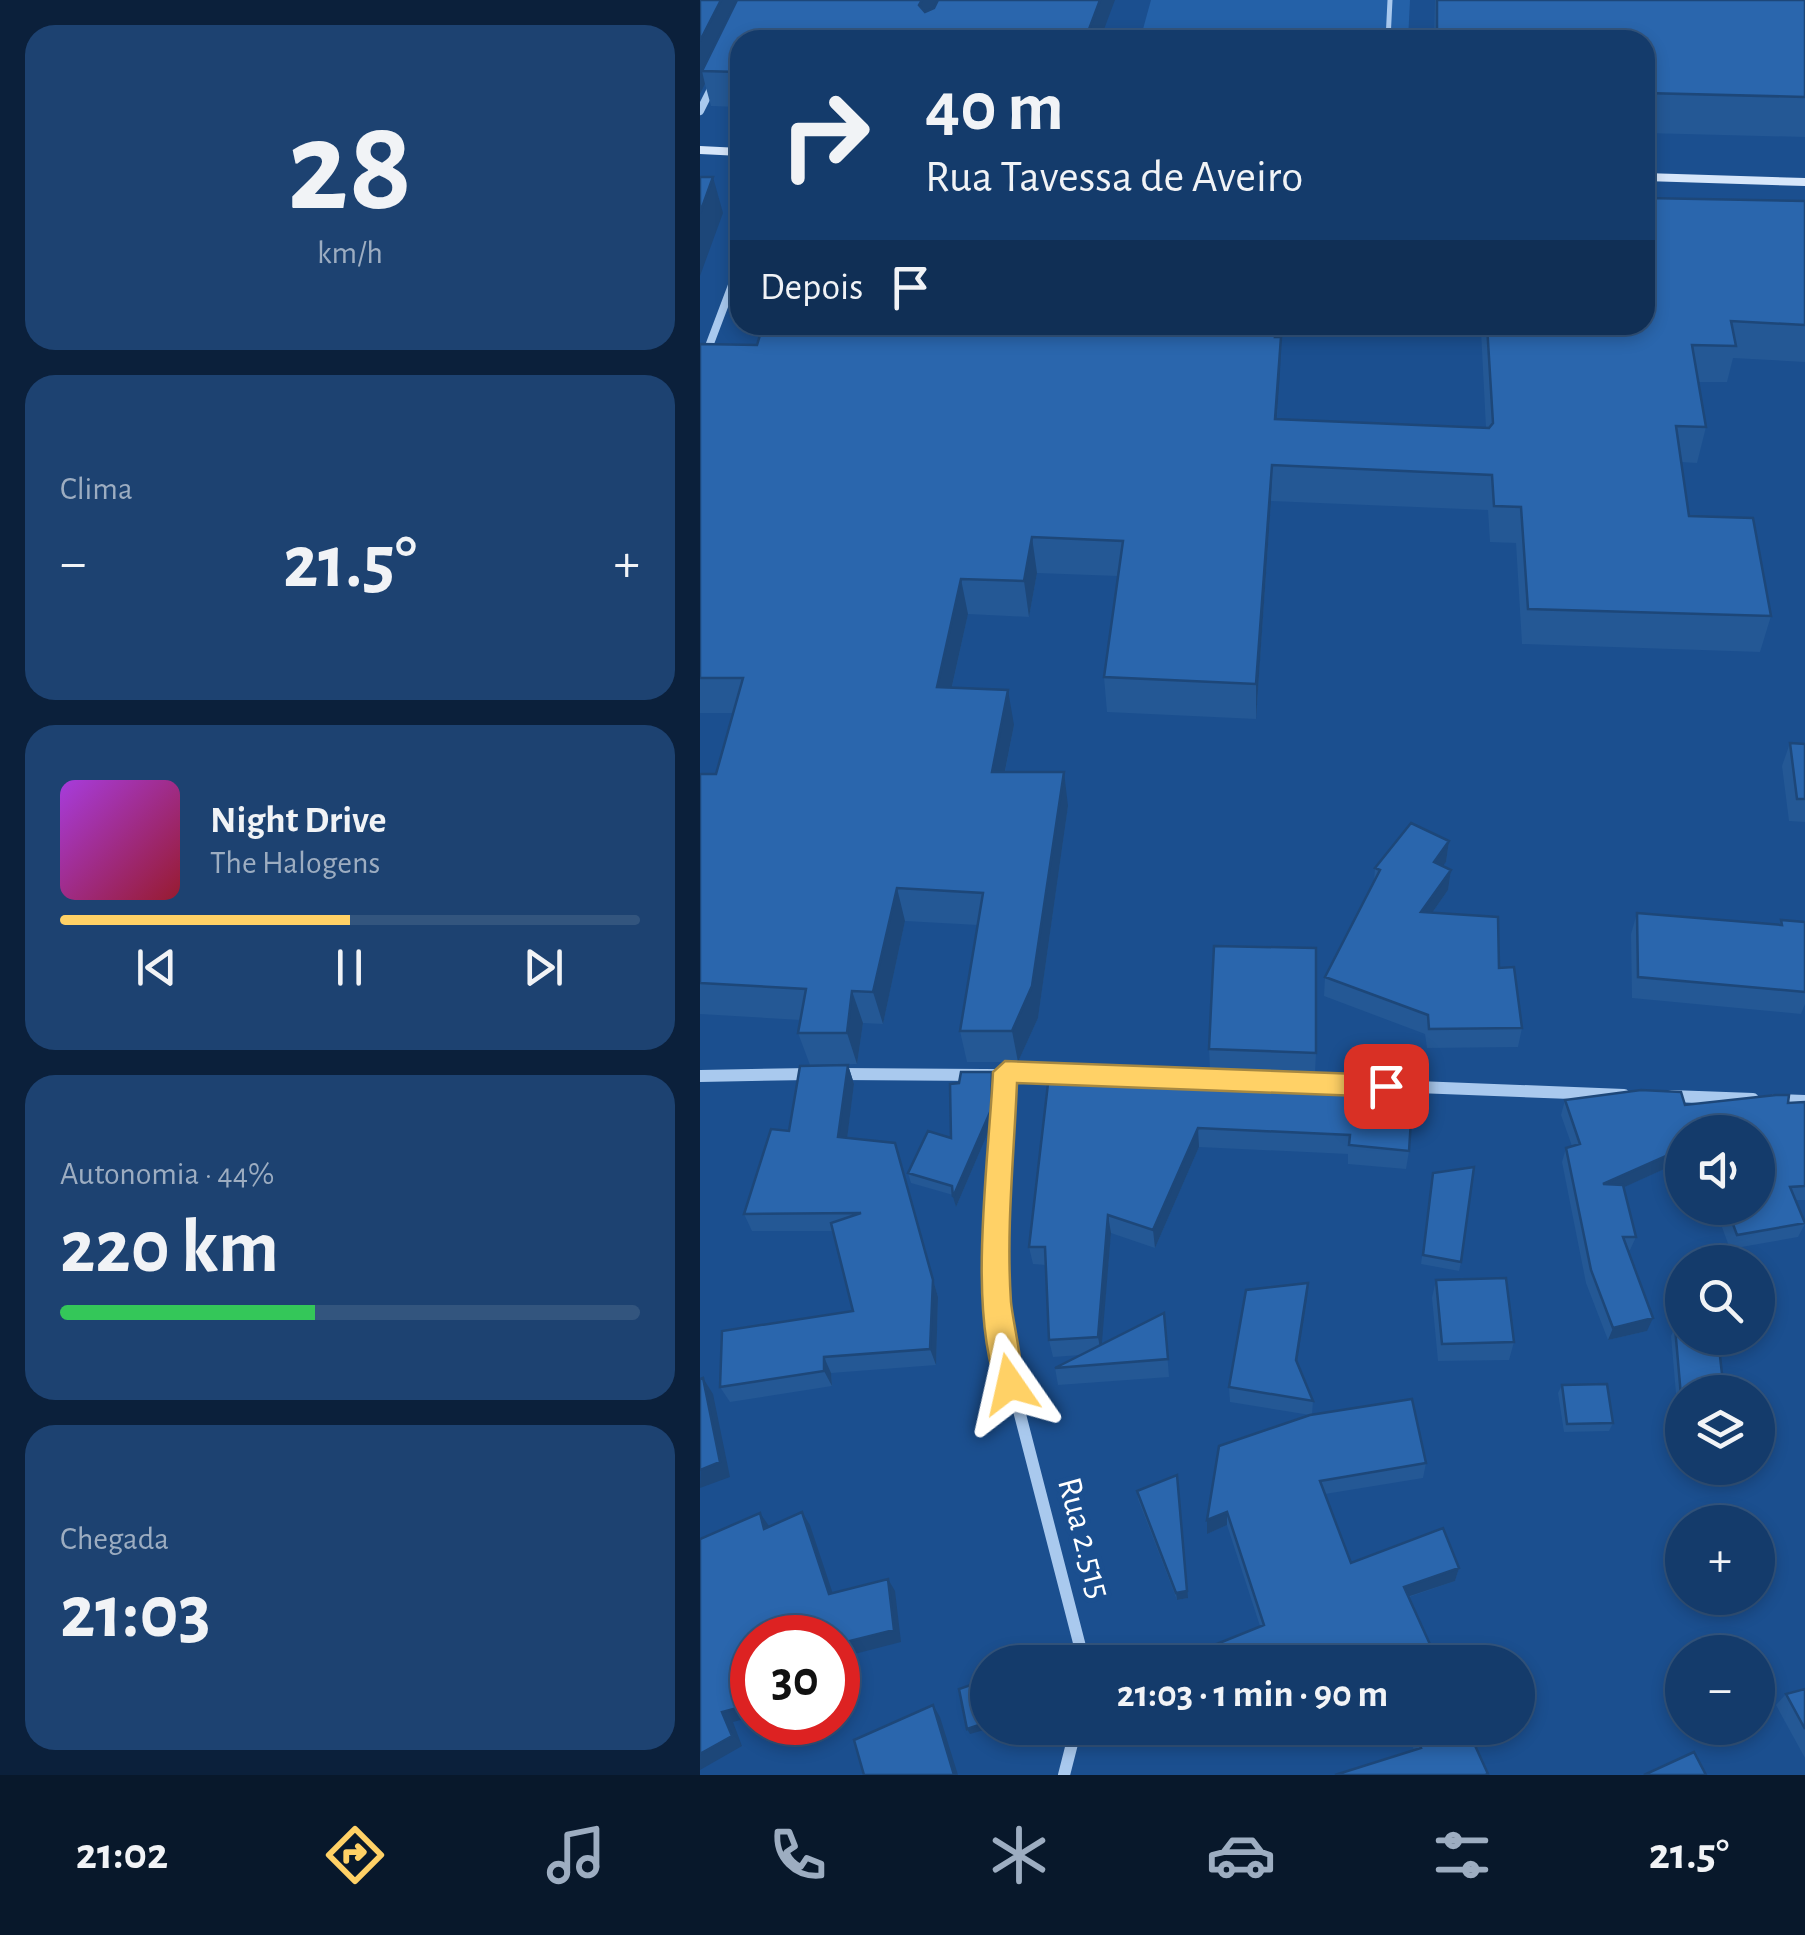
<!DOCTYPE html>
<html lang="pt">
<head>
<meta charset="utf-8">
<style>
	:root { --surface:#143b6b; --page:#1d4271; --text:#f1f3f6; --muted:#9dadc1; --line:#33557e; --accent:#ffd166 }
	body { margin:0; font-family:"Alegreya Sans",sans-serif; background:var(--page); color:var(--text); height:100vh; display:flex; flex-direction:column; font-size:38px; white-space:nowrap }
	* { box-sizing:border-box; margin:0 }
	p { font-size:32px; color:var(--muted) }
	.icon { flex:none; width:55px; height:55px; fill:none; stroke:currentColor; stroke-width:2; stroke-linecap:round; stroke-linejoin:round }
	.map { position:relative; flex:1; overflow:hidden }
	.side { display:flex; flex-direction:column; gap:25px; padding:25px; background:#0b203b; width:700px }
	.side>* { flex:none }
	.banner { position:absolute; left:30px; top:30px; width:925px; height:305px; border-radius:30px; box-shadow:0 5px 15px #0003,0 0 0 2px var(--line); background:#143b6b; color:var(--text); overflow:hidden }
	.buttons { position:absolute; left:965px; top:1115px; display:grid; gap:20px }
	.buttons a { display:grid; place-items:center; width:110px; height:110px; border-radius:50%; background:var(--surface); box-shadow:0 5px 15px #0003,0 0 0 2px var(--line); font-size:50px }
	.speed { position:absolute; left:30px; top:1615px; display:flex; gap:20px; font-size:50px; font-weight:700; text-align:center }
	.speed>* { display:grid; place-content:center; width:130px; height:130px; border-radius:50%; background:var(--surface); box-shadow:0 5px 15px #0003,0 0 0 2px var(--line); line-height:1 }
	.speed .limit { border:15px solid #d22; background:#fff; color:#111 }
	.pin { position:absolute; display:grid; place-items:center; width:85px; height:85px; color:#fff; margin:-42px; border-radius:20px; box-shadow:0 5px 15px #0006 }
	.me { position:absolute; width:110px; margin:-55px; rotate:349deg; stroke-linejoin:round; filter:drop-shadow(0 0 8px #0008) }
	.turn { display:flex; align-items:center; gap:35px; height:210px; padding:0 30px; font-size:45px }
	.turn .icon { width:130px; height:130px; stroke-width:2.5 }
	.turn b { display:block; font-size:70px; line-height:85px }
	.then { display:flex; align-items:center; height:95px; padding:0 30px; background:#0003; gap:20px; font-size:38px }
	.big { font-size:75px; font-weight:600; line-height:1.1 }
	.side .widget { flex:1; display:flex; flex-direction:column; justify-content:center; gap:15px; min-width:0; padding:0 35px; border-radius:30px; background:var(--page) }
	.side .dial { align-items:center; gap:0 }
	.dial b { font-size:130px; line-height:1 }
	.song { display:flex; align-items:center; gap:30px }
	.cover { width:120px; height:120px; border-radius:15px; background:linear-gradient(135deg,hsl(280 70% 55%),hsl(350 70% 35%)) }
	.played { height:10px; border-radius:5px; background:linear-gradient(90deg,var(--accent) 50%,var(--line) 50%) }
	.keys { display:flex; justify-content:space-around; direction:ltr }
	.heat { display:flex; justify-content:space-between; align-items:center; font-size:55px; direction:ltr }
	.charge { height:15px; border-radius:8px; background:linear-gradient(90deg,#34c759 44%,var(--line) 0) }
	.trip { position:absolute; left:270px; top:1645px; width:565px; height:100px; border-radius:50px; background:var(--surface); box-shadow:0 5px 15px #0003,0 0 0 2px var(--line); font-weight:600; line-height:100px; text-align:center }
	.dock { display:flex; height:160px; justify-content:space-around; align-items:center; background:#08182b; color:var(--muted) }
	.dock .icon { width:70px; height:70px }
	.dock .active { color:var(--accent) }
	.dock b { font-size:45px; color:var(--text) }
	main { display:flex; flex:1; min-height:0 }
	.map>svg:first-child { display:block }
</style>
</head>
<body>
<main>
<section class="side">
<div class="widget dial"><b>28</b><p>km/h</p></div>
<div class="widget"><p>Clima</p>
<div class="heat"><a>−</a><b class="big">21.5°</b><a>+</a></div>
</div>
<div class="widget">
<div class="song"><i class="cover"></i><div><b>Night Drive</b><p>The Halogens</p></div></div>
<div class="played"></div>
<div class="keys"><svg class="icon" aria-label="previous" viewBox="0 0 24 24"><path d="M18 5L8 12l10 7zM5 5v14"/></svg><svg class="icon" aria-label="pause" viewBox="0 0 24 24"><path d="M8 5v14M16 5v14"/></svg><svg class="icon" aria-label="next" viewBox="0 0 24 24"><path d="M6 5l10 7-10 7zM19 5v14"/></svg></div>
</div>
<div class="widget"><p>Autonomia · 44%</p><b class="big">220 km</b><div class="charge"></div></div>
<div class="widget"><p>Chegada</p><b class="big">21:03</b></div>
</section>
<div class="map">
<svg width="1105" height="1775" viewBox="0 0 1105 1775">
	<rect width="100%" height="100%" fill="#1b4f8f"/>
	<!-- green -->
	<path fill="#2461a8" d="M451 0H710L708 40H440Z"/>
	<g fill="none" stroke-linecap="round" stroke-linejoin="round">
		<!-- lane -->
		<path stroke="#a9c9ee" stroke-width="5" d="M688 40 690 0"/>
		<!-- street-far1 -->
		<path stroke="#a9c9ee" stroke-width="8" d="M0 111 13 85
			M0 370 40 264"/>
		<!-- street -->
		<path stroke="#a9c9ee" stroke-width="12" d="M305 1072 296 1285 301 1341 384 1662
			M141 1074 424 1076
			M0 1076 109 1074
			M666 1085 924 1095
			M971 1096 1053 1099
			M1075 1100 1105 1101
			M364 1775 376 1728"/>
		<!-- secondary -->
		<path fill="#d6e6fa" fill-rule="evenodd" d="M0 146 40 148V156L0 154Z
			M945 173 1105 178V186L945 181Z"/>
	</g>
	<!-- wall -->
	<path fill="#245895" d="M0 0 400 40H40V107L11 106 5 84 0 94Z
		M735 0H1105V137L945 133V40H734Z
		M1105 201V362L1033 358 1027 382H998L1006 427 997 463 981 462 989 516 1071 616 1060 652 822 644 816 543 790 542 788 510 571 501 556 719 407 712 404 677 418 576 337 573 329 617 268 614 252 687 314 725 305 772 368 806 338 1018 318 1062H267L260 1031 278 925 205 921 183 1024 163 1023 157 1064 110 1065 98 1033 101 1020 0 1014V774H16L34 713H0V344L57 345 63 325H582L577 419 786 428 781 331 725 330V325H945Z
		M1090 743 1105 744V822L1089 821 1082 766Z
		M749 841 746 862 743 866 751 870 748 890 732 913 799 968 822 1028 818 1047 727 1048 725 1034 624 996 625 977 674 882 675 868Z
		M937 913 1079 925 1081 920 1105 922V1004L1101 1014 932 998 931 934Z
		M509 1049 616 1053 615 1073 510 1069Z
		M148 1065 154 1084 147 1138 201 1161 238 1297 236 1365 131 1373 132 1386 30 1402 20 1387 153 1311 133 1231H52L44 1214 89 1131Z
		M292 1072 295 1082 293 1121 256 1207 253 1195 211 1183 208 1173 251 1138 259 1083Z
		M349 1075 616 1080 709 1151 706 1169 648 1164V1154L499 1147 455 1248 411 1233 401 1344 464 1313 469 1377 358 1385 355 1368 380 1355 353 1357 349 1340 346 1265 333 1264 329 1247Z
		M865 1100 985 1105 1105 1102V1200H1096L1105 1224 1098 1237 1030 1249 1015 1208H1058V1132H982V1161L924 1187 936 1237 930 1250H928L947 1331 908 1340 886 1283 862 1162 866 1148 872 1146 861 1115Z
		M733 1173 761 1262 759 1271 721 1264Z
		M736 1280 814 1342 809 1360 738 1361 732 1298Z
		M607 1299 597 1362 613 1401 612 1415 726 1463 723 1478 625 1494 651 1563 759 1568 755 1581 709 1597 738 1662H483L482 1658 560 1626 527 1525 507 1534 610 1415 530 1402 529 1387Z
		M975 1327 982 1392V1405H977L971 1336Z
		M862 1385 913 1423 909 1431 864 1432 858 1393Z
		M437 1491 488 1598 477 1600 438 1499Z
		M1105 1689V1758L1076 1705 1086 1694Z
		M704 1728H767L714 1750Z"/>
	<!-- shaded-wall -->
	<path fill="#1d4779" d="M21 0H46L2 71 5 84 0 94V41Z
		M222 0H242L226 36 219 5Z
		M400 0H415L400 40H385Z
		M13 177 23 213 0 276V213Z
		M577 325H582L575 373V337Z
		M581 337 580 373 574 455 575 419Z
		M572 465 571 501 556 719V684Z
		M332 537 337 573 329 617 324 581Z
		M261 579 268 614 244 722 237 687Z
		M308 690 314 725 298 806 292 772Z
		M364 772 368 806 338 1018 318 1062 312 1031Z
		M749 841 746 862 731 882 734 862Z
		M751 870 748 890 718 933 721 912Z
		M197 888 205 921 183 1024 173 992Z
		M152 991 163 1023 157 1064 147 1033Z
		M148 1065 154 1084 145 1155 138 1137Z
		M292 1072 295 1082 293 1121 256 1207 253 1197Z
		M498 1128 499 1147 455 1248 453 1230Z
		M195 1143 238 1297 236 1365 230 1349Z
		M982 1149V1161L898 1199 903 1184Z
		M408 1215 411 1233 401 1354 398 1337Z
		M608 1283 607 1299 595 1375 596 1360Z
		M953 1318 947 1331 908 1340 913 1328Z
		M124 1357 131 1373 132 1386 124 1371Z
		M3 1378 13 1394 30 1477 0 1488Z
		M478 1483 488 1598 477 1600 476 1593Z
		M102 1512 110 1525 137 1606 129 1594Z
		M527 1512V1525L507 1534V1520Z
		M60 1513 69 1526 73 1543 64 1529Z
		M759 1568 755 1581 701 1599 704 1587Z
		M188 1579 195 1591 201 1642 139 1658 143 1694 138 1695V1644Z
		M52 1704V1717L33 1722 42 1746 0 1770V1754L22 1712Z
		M233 1705 240 1717 258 1775H254Z
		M288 1722V1728H291L270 1734 267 1729Z
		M531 1728H556L510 1747 509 1737Z"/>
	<!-- building -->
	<path fill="#2a66ad" stroke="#1d4779" stroke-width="2.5" d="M0 0H21L0 41Z
		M37 0H222L219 5 225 12 234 8 238 0H400L385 40H258L259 38 160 31 157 40H40V72L2 71Z
		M737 0H1105V97L945 93V40H737Z
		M0 177H13L0 213Z
		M945 198 1105 201V325L1031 321 1036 346 992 345 1006 427 976 426 989 516 1053 518 1071 616 828 609 821 507 794 506 792 475 572 465 556 684 404 677 423 541 332 537 324 581 261 579 237 687 308 690 292 772H364L332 986 312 1031H260L283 893 197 888 173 992 152 991 147 1033H98L106 989 0 983V774H16L43 678H0V344L57 345 63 325H577L575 337H581L575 419 789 428 793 423 787 325H945Z
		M1090 743 1105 744V799H1097Z
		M711 823 749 841 734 862 751 870 721 912 798 917 799 968 814 967 822 1028 729 1029 728 1015 625 977 680 870 675 868Z
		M937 913 1082 925 1081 920 1105 922V992L938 977Z
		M514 946 616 948V1053L509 1049Z
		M148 1065 138 1137 195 1143 233 1280 230 1349 124 1357V1371L20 1387 22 1331 153 1311 131 1223 161 1213 44 1214 71 1129 89 1131 100 1066Z
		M508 1070 616 1074V1080L713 1089 709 1151 649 1145 650 1135 498 1128 453 1230 408 1215 398 1337 349 1340 345 1247H329L349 1075 458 1077V1071Z
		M261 1072H292L291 1110 253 1197 252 1186 208 1173 228 1131 251 1138 250 1084 259 1083Z
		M941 1090 981 1092 985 1105 1076 1095H1089L1088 1103 1105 1102V1186L1090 1187 1105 1223 1037 1235 1027 1208H1058V1132H982V1149L903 1184 923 1185 936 1237H923L953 1318 913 1328 891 1270 866 1148 880 1144 865 1100Z
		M774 1167 761 1262 723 1255 733 1173Z
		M806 1278 814 1342 742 1344 736 1280Z
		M608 1283 596 1360 613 1401 529 1387 546 1290Z
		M464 1313 468 1359 355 1368Z
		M982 1326V1338H1018L1024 1392H982L981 1396 975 1327Z
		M3 1378 20 1462 0 1470V1379Z
		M907 1384 913 1423 867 1424 862 1385Z
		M712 1399 726 1463 620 1481 651 1563 743 1528 759 1568 704 1587 738 1662H484L482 1658 564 1625 527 1512 507 1520 519 1446 610 1415Z
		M477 1475 487 1591 476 1593 437 1491Z
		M102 1512 129 1594 188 1579 194 1630 138 1644V1638H52V1704L22 1712 32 1736 0 1754V1539L60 1513 64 1529Z
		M288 1679V1722L267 1729 259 1689Z
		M1105 1689V1729L1086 1694Z
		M233 1705 254 1775H164L154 1740Z
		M506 1728H531L509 1737Z
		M712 1728H767L788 1774 785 1775H635L721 1748Z
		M994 1752 1006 1775H944Z"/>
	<!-- route -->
	<path fill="#ffd166" stroke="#a68842" stroke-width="2.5" d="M305 1061 686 1075 698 1086 686 1097 317 1083C314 1155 306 1230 311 1302 313 1324 327 1377 320 1394L310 1398 300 1394C266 1314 289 1160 293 1072Z"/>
	<g text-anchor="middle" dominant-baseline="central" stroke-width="10" stroke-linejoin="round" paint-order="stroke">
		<!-- near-street labels -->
		<g font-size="35" fill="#fff" stroke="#1b4f8f">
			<text transform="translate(384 1538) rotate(75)">Rua 2.515</text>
		</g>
	</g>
</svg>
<div class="buttons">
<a><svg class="icon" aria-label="sound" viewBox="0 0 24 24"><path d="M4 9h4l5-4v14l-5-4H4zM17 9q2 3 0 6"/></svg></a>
<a><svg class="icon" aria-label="search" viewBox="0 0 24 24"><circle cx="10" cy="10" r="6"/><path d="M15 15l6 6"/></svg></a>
<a><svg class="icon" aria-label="layers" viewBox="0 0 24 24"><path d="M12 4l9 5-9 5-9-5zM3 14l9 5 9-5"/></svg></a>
<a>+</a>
<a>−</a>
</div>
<div class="speed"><div class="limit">30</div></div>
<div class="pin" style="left:686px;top:1086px;background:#d93025"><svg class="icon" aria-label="arrive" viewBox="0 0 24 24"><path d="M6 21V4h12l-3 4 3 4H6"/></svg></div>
<svg class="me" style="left:310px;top:1384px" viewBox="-20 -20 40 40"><path d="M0-17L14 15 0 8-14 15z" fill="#ffd166" stroke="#fff" stroke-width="4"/></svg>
<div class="trip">21:03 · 1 min · 90 m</div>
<div class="banner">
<div class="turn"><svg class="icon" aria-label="right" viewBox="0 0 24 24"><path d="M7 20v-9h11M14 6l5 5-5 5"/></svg><div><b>40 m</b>Rua Tavessa de Aveiro</div></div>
<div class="then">Depois<svg class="icon" aria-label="arrive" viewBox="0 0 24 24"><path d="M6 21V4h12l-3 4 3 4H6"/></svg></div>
</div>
</div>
</main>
<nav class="dock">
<b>21:02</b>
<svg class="icon active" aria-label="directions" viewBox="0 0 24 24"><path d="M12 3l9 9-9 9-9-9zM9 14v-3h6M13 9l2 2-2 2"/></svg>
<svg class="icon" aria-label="music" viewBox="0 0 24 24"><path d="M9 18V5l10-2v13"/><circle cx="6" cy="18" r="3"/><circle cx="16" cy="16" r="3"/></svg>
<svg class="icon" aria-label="phone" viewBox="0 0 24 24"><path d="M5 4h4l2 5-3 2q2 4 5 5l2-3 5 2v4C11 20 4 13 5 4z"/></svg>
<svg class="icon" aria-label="climate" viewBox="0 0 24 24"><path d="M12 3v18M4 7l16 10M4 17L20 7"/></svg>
<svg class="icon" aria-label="car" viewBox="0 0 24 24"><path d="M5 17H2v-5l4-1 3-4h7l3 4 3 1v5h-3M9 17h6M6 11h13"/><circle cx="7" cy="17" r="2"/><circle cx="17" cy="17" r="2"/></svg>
<svg class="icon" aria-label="filters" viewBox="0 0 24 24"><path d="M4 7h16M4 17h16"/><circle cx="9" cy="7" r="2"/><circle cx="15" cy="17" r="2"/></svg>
<b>21.5°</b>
</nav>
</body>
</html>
